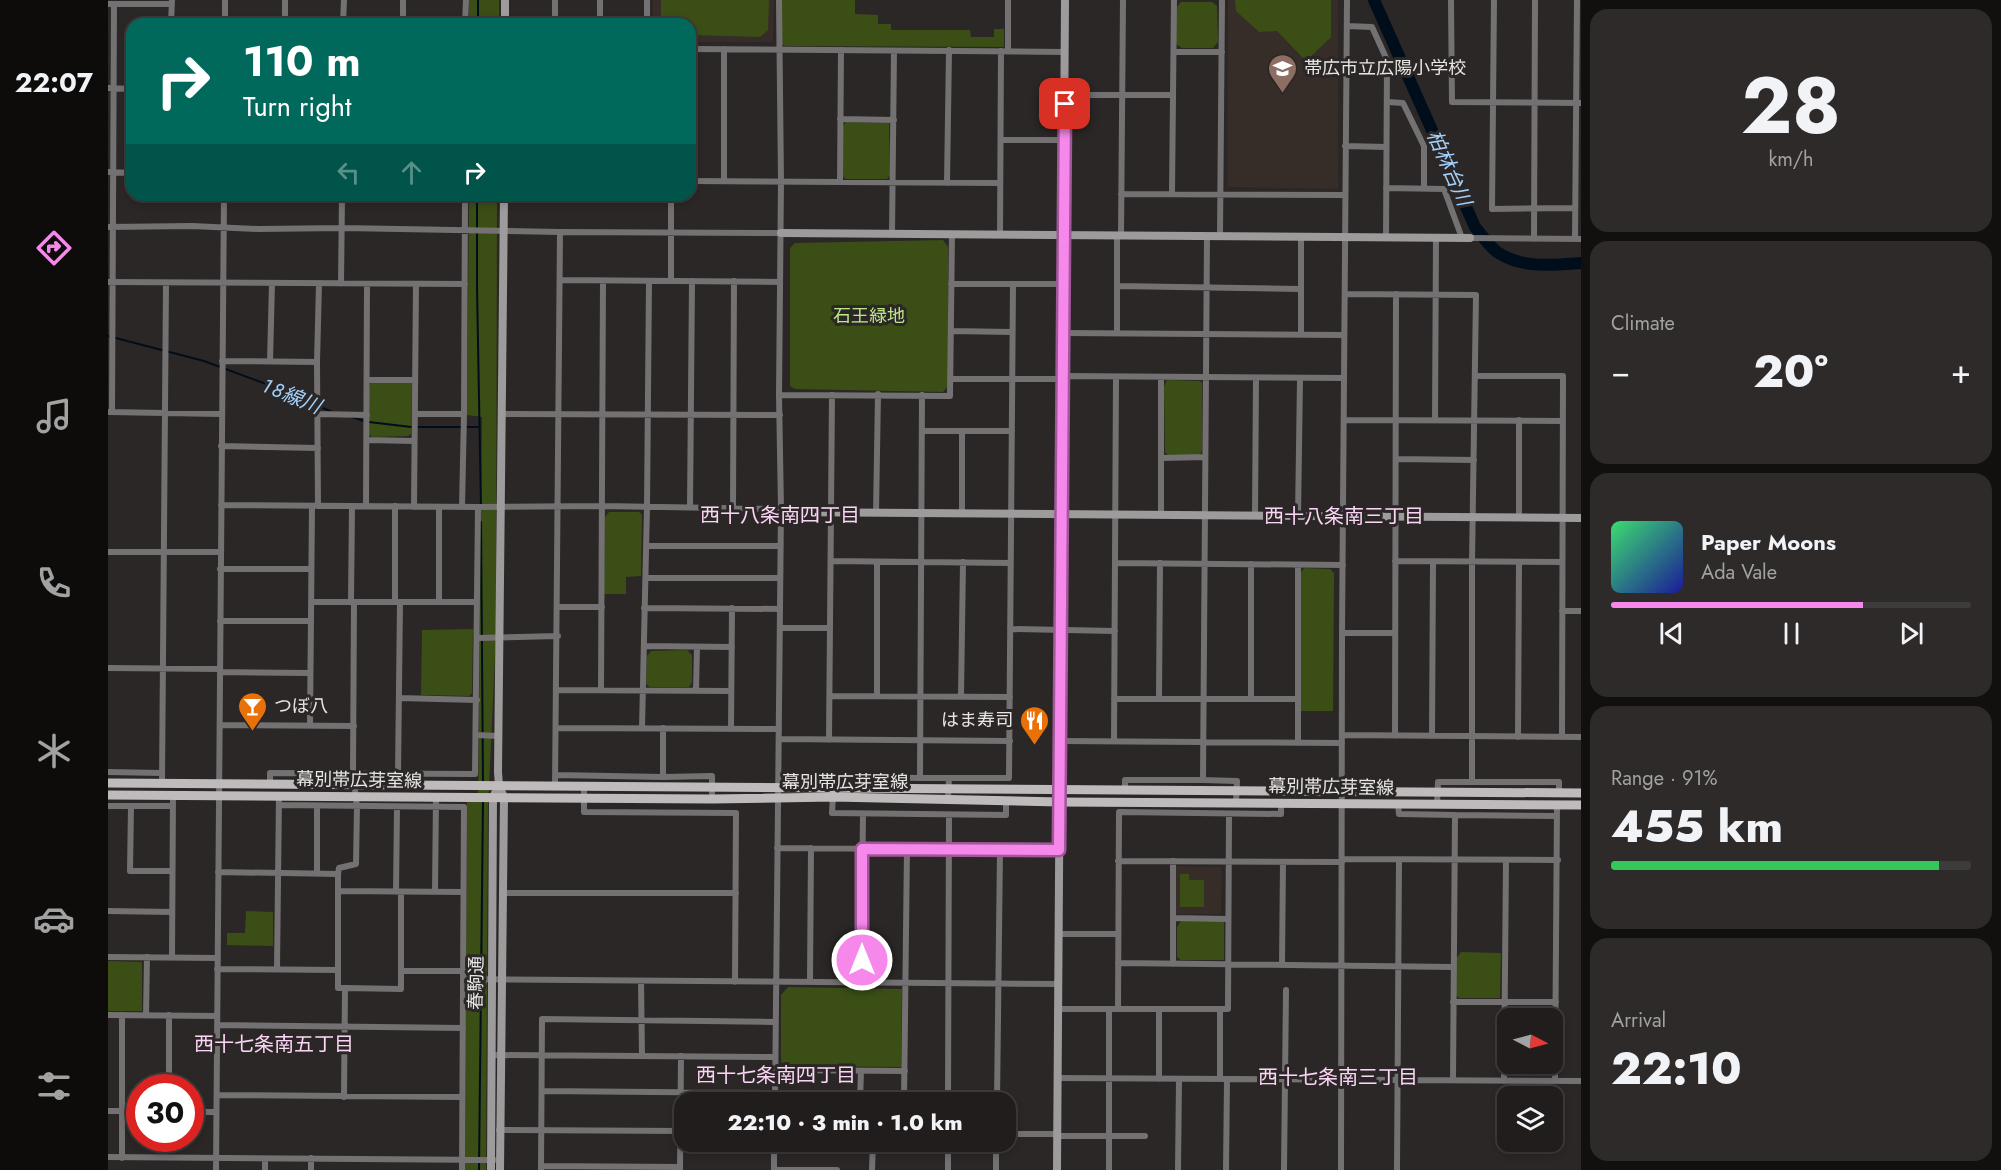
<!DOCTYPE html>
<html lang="en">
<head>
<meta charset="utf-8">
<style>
	:root { --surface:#201d1c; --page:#2d2a29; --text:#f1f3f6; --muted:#a2a2a3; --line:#3d3b3b; --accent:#f788eb }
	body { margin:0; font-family:Jost,"Noto Sans JP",sans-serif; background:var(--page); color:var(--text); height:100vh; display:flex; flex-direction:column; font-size:22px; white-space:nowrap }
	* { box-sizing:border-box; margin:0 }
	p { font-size:20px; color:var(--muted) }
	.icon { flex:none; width:33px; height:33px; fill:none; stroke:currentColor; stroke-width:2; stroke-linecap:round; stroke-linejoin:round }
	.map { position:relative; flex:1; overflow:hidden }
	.side { display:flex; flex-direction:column; gap:9px; padding:9px; background:#12100f; width:420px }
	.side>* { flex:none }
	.banner { position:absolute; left:18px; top:18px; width:570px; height:183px; border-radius:18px; box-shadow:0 3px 9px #0003,0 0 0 2px var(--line); background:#00695c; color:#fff; overflow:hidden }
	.needle { width:39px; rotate:96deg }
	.controls { position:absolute; left:1389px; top:1008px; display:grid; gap:12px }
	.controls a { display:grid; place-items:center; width:66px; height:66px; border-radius:12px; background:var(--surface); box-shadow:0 3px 9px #0003,0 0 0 2px var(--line); font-size:30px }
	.speed { position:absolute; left:18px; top:1074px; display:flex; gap:12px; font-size:30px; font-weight:700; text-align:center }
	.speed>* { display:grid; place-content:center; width:78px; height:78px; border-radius:50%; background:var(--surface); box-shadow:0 3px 9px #0003,0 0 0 2px var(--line); line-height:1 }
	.speed .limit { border:9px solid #d22; background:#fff; color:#111 }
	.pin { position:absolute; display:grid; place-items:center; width:51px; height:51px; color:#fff; margin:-26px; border-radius:12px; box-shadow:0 3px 9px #0006 }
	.me { position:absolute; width:66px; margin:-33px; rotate:0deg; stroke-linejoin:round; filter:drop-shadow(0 0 4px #0008) }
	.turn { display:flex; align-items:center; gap:21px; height:126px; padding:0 18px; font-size:27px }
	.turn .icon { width:78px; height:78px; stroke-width:2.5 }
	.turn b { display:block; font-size:42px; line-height:51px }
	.lanes { display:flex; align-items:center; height:57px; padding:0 18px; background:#0003; justify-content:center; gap:30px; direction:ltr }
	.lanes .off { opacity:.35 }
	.big { font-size:45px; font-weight:800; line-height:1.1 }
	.side .card { flex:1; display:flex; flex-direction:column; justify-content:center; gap:9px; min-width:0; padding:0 21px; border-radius:18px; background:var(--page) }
	.side .dial { align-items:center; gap:0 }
	.dial b { font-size:78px; line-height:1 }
	.song { display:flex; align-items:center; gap:18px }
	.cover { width:72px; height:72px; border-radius:9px; background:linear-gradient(135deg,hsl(140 70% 55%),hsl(240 70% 35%)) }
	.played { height:6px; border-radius:3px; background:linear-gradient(90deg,var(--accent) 70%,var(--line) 70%) }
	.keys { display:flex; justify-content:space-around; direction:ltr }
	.heat { display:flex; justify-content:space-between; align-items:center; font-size:33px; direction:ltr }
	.charge { height:9px; border-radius:4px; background:linear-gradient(90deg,#34c759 91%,var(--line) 0) }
	.trip { position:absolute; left:566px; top:1092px; width:342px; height:60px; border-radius:18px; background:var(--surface); box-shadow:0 3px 9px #0003,0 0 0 2px var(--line); font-weight:800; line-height:60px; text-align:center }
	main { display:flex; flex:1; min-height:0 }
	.menu { display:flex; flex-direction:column; width:108px; justify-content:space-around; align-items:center; background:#0d0c0b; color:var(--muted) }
	.menu .icon { width:42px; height:42px }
	.menu .on { color:var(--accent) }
	.menu b { font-size:27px; color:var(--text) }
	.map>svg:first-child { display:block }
</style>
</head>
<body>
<main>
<nav class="menu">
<b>22:07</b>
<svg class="icon on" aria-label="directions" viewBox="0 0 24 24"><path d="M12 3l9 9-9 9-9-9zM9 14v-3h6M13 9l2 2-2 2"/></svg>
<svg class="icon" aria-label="music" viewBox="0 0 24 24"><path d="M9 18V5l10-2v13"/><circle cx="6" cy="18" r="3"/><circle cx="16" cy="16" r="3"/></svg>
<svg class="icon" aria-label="phone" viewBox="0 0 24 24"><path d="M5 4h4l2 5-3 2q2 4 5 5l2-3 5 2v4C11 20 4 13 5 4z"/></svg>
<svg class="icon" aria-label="climate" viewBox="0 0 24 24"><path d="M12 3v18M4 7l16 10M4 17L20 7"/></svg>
<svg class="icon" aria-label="car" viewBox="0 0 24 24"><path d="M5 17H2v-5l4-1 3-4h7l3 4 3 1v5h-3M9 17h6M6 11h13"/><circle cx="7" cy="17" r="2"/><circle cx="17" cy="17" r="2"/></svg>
<svg class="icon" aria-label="filters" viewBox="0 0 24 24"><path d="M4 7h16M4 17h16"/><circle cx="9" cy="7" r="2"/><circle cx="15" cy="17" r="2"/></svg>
</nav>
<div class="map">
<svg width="1473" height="1170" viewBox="0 0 1473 1170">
	<rect width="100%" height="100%" fill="#2a2726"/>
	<!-- built -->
	<path fill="#362c28" d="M545 0H666L665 42H582V24H545Z
		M1120 0H1230V189L1119 187Z
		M1068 866 1114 867 1113 914H1068Z"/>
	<!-- green -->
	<path fill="#3a4e16" d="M361 0H391V24H361Z
		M553 0H661L660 30 652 37 582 35V24H553Z
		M674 0H747V14L770 15V24H783V30H862L863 37H886V29H896V47L677 46 674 44Z
		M1127 0H1223V37L1198 61 1169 31 1151 32 1128 11Z
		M1073 2H1104L1109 6 1110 42 1105 48H1074L1068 44V8Z
		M738 122 781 123 782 175 779 179H738L734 176 735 126Z
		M361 195H389L388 635 380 809 378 1170H357L359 801H370L374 417 359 415Z
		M835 240 840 247V386L835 392 687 389 682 386V248L687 243Z
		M1059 380 1092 381 1094 383V450L1092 455H1060L1057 452 1056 387Z
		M263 383H304L303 434 300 436 264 437 261 434V386Z
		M501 512H531L534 515 533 576 518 577V594H496L497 517Z
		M1196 568 1222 569 1226 573 1225 711H1192V574Z
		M365 629 364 693 361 696 313 695 314 630Z
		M579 650 584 655V682L581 687H542L538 684 539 656 543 651Z
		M1072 874H1081V880H1096V907H1072Z
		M138 911 165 912V946L119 945V933H137Z
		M1073 921H1116V960H1073L1069 957V927Z
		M1353 952 1393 953 1392 998H1351L1348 995V959Z
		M0 961 34 962V1011H0Z
		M680 987 794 989 793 1067 679 1066 673 1062V995Z"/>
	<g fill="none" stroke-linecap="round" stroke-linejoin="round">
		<!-- stream -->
		<path stroke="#000e1c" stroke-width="2" d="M370 24V0
			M369 195V288L373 507
			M0 336 96 361 177 391 224 412
			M244 417 256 421
			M261 422 303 427H372
			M373 522 375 783
			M371 1170 375 801"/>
		<!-- river -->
		<path stroke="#000e1c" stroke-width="12" d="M1266 0 1367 227C1374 235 1380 245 1389 252 1414 269 1445 265 1473 263"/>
		<!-- street -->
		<path stroke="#737172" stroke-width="6" d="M447 0V24
			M1343 0 1344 102 1473 103
			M1386 0 1384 209 1467 208
			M0 4H64
			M63 24 64 0
			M117 24V0
			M177 24V0
			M235 24 236 0
			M295 24V0
			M357 24 358 0
			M492 24V0
			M539 24V0
			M1239 26 1264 27 1279 60 1278 238
			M582 49 957 52
			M900 51V0
			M1066 52H1114
			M0 88 24 89
			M956 95H1065
			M1279 102 1295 103 1316 146V188
			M732 119 786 120
			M893 140H956
			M1237 146 1278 147
			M0 172 24 173
			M582 181 892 183
			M616 181V49
			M732 182 733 50
			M839 183 841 50
			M1278 188 1336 189 1354 238
			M1064 193 1066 0
			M1013 194 1237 195
			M563 195V281
			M0 227 84 226 150 229 235 228 452 232 673 233
			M784 234 786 51
			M892 235 893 51
			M1013 236 1015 0
			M1099 236 1095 780 1129 781 1128 802
			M1112 236 1114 0
			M1362 238 1473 239
			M1426 239 1427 0
			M1467 239 1469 0
			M452 280 672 282
			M0 282 357 284
			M233 284 234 195
			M843 284H955
			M1009 286 1192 289
			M1237 294 1368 295 1364 562V782
			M843 331 904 332
			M1009 332V236
			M955 333 1236 335
			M1193 334V237
			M114 361 209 362
			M162 361 164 283
			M955 376 1236 378
			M1367 376H1455L1454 736
			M842 379H955
			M259 380H307
			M671 395 842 396 844 234
			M814 395 812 778H841
			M1 412 113 414
			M4 412 6 4
			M210 414 259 415
			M307 414H356
			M394 414 672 415
			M1236 420 1455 421
			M1327 420 1328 237
			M1411 420V517
			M814 431H904
			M854 431V514
			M259 440 306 441
			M113 446 210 448
			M1053 458 1097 457
			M1288 459 1366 460
			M113 505 370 507 494 506 673 509
			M210 506 209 362 211 284
			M258 506 259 284
			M306 507 308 284
			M331 507V602
			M354 507 356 414 357 195
			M582 507 584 281
			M625 508 626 281
			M768 513 770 394
			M1053 515V377
			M1147 516 1148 378
			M1190 517 1192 379
			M538 546H672
			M0 552H113
			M723 561 902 563
			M1287 561 1454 562
			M1007 563 1235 565
			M112 569H203
			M538 578H672
			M203 602H369
			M243 602 244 506
			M287 602V506
			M450 607H494
			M536 608 672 609
			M1454 611H1473
			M112 621H203
			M672 628H722
			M902 629 1007 631
			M1234 633H1286
			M369 638 450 636
			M536 646 624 647
			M0 668 112 669
			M112 672 202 673
			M449 690 623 691
			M493 690 495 281
			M588 691 589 647
			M722 696 902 697
			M769 696V562
			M853 696 855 562
			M291 698 369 700
			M1051 698 1052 563
			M1143 698V564
			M1006 699H1189
			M112 725 246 726
			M202 725 204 506
			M449 728 671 729
			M534 728 539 507 541 281
			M555 728V777L604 776V799
			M623 729 624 608
			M368 735 391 736
			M1234 735 1473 737
			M1287 736 1288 294
			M1324 736 1325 562
			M1410 737 1411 562
			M671 739 902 741
			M721 740 724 395
			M952 741 1234 743
			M1006 741 1008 377
			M1190 743V565
			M0 772 54 773
			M290 774 292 602
			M448 775 555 777
			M54 783 58 283
			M162 785V773L367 774 370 507
			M447 787 452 232
			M476 787V812L628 813 627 982
			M756 789 755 777 812 778
			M1017 790V780H1095
			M725 795 724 813 898 815V801
			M840 799 841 778H901L905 284
			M1290 804 1291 814 1347 815 1345 1080
			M1329 804 1330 782H1451V793
			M171 805 356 807 354 1170
			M0 806H65
			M23 806 22 871H64
			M1347 815 1449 816
			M669 848 951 850
			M1234 859 1450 860
			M1010 861 1234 862
			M110 872 230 874
			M209 873V807
			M231 891 355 892
			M327 891 328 797
			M288 892 289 808
			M293 892V971H355
			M394 893H628
			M0 911 64 912
			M1065 918 1120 919
			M951 934H1010
			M0 957 110 958
			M64 957 65 795
			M1010 963 1345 967
			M1065 964V861
			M1174 965 1175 862
			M109 969 230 970
			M169 969 171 795
			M355 979 950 984
			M533 981 534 1055
			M702 981 703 848
			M753 982 755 814
			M237 988 293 989V971
			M1345 1002H1448
			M950 1009H1120L1121 814
			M1001 1009V1170
			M1010 1009 1011 812 1173 814V803
			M1051 1009V1079
			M1112 1009V1079
			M0 1015 109 1016
			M38 1016 39 957
			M109 1025 355 1028
			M383 1055 667 1057
			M667 1070 797 1071
			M950 1078 1473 1081
			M1396 1081 1398 860
			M1447 1081 1449 805
			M61 1088V1015
			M434 1091 667 1093
			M109 1095 354 1097
			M236 1097 237 988H230V874L231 868 248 864 249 807 245 774 246 602
			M667 1102 673 509 671 395 673 181 671 0
			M752 1102 753 1071
			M796 1102 799 848
			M840 1102 841 815
			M889 1102 892 850
			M0 1111H32
			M82 1112H108
			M391 1130 576 1131
			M897 1134H949
			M949 1136H1037
			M666 1142V1170H729
			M0 1157 386 1160
			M14 1158V1015
			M433 1166 572 1167
			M572 1169 573 1056
			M108 1170 116 195
			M157 1170V1159
			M203 1170V1158
			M433 1170 434 1019 667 1022
			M764 1170 765 1142
			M840 1170V1142
			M888 1170V1142
			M1070 1170 1071 1079
			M1118 1170 1119 1079
			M1176 1170 1178 990
			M1233 1170 1234 633 1239 0
			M1289 1170 1291 860"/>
		<!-- secondary -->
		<path stroke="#9e9b9c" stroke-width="8" d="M397 0V24
			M673 233 1362 238
			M673 512 1473 518
			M383 1170 385 797 388 791
			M392 1170 396 797 391 786 390 772 396 195
			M949 1170 957 0"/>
		<!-- primary -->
		<path stroke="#bfbbbc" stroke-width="9" d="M0 783 1473 793
			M0 795 604 799 725 797 952 802 1473 805"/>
	</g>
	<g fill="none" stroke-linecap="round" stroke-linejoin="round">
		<defs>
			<path id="route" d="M754 960V849L951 850 957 104"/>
		</defs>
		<!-- route casing -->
		<use href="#route" stroke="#a15899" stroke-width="15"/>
		<!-- route -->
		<use href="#route" stroke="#f788eb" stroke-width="10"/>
	</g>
	<!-- icons -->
	<defs>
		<symbol id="school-pin" viewBox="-11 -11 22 30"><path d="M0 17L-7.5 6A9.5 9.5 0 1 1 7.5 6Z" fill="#8d6e63" stroke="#2a2726"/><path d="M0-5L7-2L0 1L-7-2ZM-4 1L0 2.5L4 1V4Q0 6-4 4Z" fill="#fff"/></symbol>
		<symbol id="bar-pin" viewBox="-11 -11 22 30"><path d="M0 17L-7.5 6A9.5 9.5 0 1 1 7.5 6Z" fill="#e8710a" stroke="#2a2726"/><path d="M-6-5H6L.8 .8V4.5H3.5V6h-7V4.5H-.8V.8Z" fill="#fff"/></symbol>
		<symbol id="restaurant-pin" viewBox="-11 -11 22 30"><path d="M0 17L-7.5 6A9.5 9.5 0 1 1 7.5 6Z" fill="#e8710a" stroke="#2a2726"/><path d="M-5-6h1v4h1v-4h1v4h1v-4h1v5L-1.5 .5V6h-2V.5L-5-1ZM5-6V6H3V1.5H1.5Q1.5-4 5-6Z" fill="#fff"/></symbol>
	</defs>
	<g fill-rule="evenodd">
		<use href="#school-pin" x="1158" y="52" width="33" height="45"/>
		<use href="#bar-pin" x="128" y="690" width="33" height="45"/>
		<use href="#restaurant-pin" x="910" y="704" width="33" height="45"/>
	</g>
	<g text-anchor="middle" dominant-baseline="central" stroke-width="6" stroke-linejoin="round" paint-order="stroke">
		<!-- poi labels -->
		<g font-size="18" fill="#e8e6e5" stroke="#2a2726" text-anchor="start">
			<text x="1196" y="68">帯広市立広陽小学校</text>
			<text x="166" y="706">つぼ八</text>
			<text x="905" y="720" text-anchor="end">はま寿司</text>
		</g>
		<!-- park labels -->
		<g font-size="18" fill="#bfe686" stroke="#2a2726">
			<text x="761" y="316">石王緑地</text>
		</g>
		<!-- street labels -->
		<g font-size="18" fill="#e8e6e5" stroke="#2a2726">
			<text transform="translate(251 780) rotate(1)">幕別帯広芽室線</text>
			<text x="737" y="782">幕別帯広芽室線</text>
			<text transform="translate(1223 787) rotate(1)">幕別帯広芽室線</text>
			<text transform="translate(368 983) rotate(-89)">春駒通</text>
		</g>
		<!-- water labels -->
		<g font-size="20" font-style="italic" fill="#a3d1fc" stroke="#2a2726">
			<text transform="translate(1341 168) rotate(66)">柏林台川</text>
			<text transform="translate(183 396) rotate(22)">１８線川</text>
		</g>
		<!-- neighbourhood labels -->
		<g font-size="20" fill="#fbd5f5" stroke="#2a2726">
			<text x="672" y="515">西十八条南四丁目</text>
			<text x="1236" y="516">西十八条南三丁目</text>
			<text x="166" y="1044">西十七条南五丁目</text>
			<text x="668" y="1075">西十七条南四丁目</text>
			<text x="1230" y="1077">西十七条南三丁目</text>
		</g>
	</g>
</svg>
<div class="controls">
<a><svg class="needle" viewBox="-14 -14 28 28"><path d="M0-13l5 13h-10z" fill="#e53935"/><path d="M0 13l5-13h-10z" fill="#a2a2a3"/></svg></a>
<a><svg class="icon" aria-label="layers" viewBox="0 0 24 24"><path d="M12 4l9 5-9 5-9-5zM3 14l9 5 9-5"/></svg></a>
</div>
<div class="speed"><div class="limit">30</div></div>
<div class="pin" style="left:957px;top:104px;background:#d93025"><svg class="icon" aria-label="arrive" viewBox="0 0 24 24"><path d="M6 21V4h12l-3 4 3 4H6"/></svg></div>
<svg class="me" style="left:754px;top:960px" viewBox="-20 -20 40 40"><circle r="17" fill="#f788eb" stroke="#fff" stroke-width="3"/><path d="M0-11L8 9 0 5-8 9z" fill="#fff"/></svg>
<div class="trip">22:10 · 3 min · 1.0 km</div>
<div class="banner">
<div class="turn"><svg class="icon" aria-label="right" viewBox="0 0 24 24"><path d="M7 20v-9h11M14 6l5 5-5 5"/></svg><div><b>110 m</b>Turn right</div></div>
<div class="lanes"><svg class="icon off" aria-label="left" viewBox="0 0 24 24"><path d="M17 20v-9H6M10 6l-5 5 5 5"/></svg><svg class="icon off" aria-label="ahead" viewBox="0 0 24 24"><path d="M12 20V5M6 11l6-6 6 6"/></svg><svg class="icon" aria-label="right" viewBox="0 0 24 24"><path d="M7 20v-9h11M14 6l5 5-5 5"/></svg></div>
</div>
</div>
<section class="side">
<div class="card dial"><b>28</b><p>km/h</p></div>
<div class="card"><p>Climate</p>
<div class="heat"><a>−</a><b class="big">20°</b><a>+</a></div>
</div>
<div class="card">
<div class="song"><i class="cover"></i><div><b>Paper Moons</b><p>Ada Vale</p></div></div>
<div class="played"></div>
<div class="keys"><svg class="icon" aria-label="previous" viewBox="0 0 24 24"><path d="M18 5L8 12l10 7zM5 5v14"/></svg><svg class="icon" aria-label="pause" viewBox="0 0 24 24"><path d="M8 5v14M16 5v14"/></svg><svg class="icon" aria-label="next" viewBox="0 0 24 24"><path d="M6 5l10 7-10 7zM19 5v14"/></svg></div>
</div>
<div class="card"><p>Range · 91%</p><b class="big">455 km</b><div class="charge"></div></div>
<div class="card"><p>Arrival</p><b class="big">22:10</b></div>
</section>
</main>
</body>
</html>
